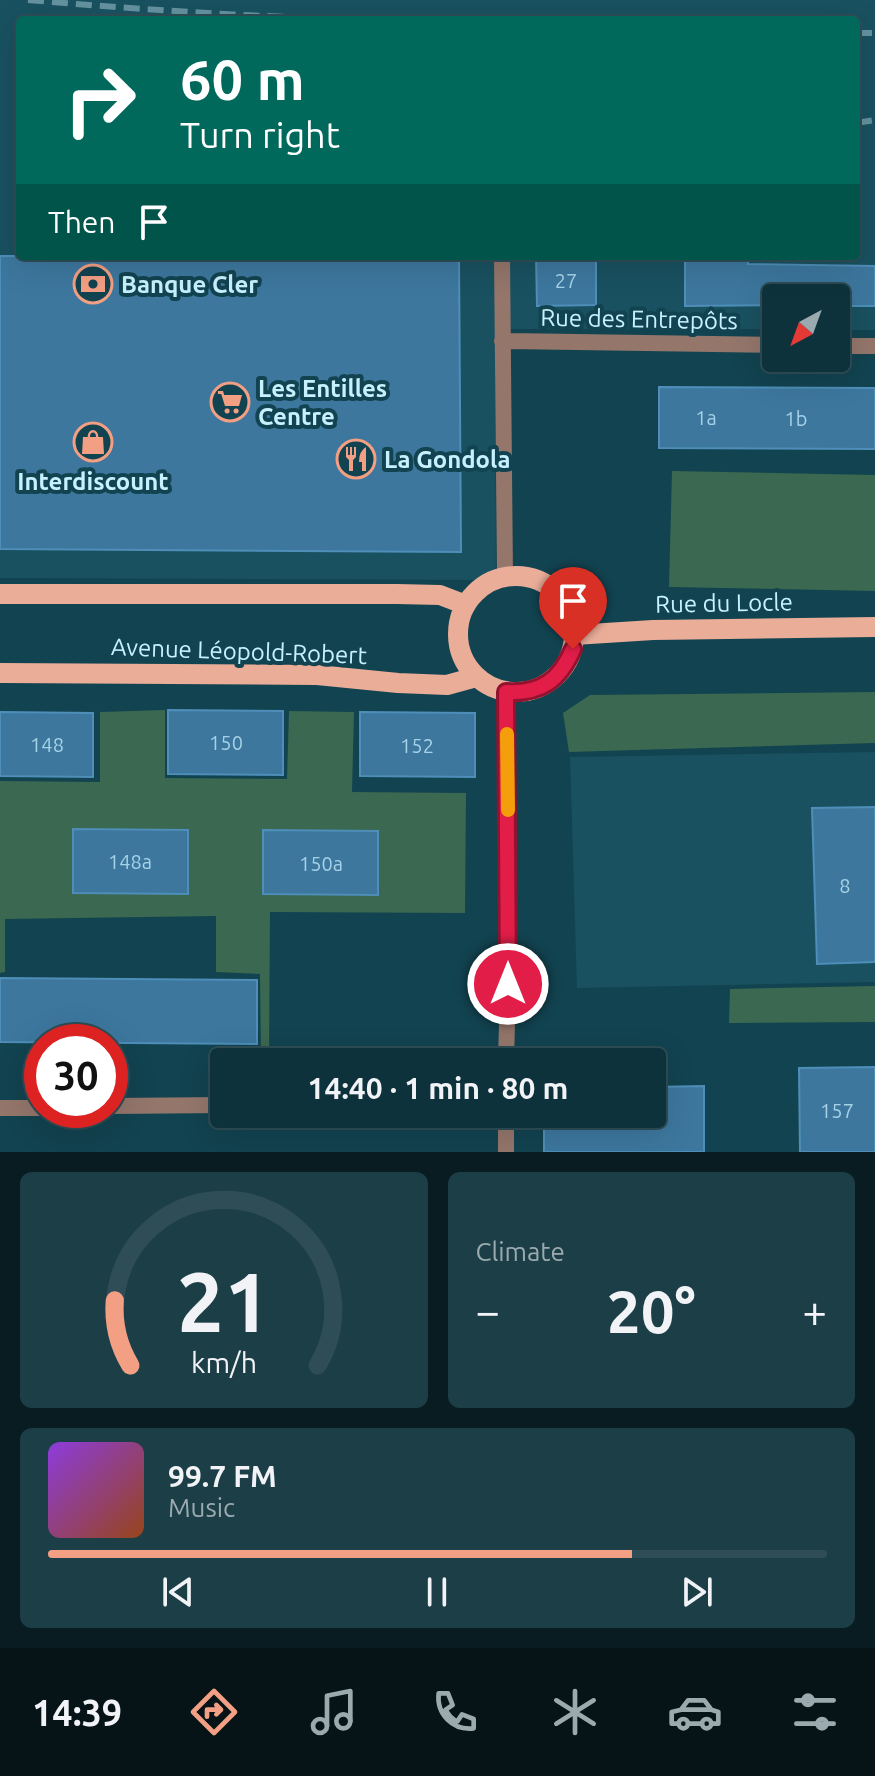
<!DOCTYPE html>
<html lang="en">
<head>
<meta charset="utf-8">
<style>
	:root { --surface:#0e323c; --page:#1c3e47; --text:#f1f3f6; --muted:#9baaaf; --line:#2e4d56; --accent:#f39f83 }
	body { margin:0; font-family:Ubuntu,sans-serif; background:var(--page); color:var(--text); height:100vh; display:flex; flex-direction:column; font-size:30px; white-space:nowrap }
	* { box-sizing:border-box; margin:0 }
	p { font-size:26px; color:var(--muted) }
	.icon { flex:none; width:44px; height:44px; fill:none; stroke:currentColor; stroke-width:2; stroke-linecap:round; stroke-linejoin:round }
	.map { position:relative; height:1152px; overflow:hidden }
	.sheet { display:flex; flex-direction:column; gap:20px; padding:20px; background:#081c21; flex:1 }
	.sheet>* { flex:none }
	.banner { position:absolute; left:16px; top:16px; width:844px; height:244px; border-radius:8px; box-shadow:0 8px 32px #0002,0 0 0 2px var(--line); background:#00695c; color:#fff; overflow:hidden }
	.needle { width:52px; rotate:221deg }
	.fabs { position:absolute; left:762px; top:284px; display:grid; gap:16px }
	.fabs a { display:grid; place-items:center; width:88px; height:88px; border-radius:8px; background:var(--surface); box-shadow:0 8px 32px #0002,0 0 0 2px var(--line); font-size:40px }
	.speed { position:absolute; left:24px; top:1024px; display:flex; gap:16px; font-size:40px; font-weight:700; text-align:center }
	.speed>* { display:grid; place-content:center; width:104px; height:104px; border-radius:50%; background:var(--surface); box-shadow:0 8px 32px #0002,0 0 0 2px var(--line); line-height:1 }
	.speed .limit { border:12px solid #d22; background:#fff; color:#111 }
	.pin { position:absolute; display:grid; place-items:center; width:68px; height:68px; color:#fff; margin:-82px -34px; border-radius:50% 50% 50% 0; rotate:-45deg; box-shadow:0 0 8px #0007 }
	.pin .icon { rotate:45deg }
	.me { position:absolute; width:88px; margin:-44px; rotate:0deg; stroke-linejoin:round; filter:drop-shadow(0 0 6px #0008) }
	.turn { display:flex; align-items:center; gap:28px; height:168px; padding:0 32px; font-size:36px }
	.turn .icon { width:104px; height:104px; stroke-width:2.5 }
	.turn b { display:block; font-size:56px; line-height:68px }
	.then { display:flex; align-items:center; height:76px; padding:0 32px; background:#0003; gap:16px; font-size:30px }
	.big { font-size:60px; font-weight:700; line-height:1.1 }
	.sheet .widget { flex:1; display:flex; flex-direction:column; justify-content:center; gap:12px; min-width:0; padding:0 28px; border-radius:12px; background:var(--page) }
	.sheet .dial { align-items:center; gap:0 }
	.dial svg { height:208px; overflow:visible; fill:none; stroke:var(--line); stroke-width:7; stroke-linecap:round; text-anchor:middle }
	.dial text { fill:var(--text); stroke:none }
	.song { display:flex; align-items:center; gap:24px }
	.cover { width:96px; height:96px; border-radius:12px; background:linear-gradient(135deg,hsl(270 70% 55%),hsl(20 70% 35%)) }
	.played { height:8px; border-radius:4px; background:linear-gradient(90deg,var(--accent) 75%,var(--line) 75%) }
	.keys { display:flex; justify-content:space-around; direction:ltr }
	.heat { display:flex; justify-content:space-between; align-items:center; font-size:44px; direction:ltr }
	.sheet .tiles { flex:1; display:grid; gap:20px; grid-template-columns:1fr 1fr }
	.widget:last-child { grid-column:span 2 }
	.trip { position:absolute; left:210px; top:1048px; width:456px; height:80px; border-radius:8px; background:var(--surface); box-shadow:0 8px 32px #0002,0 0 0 2px var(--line); font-weight:700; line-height:80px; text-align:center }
	.dock { display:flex; height:128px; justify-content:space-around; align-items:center; background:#061418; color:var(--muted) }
	.dock .icon { width:56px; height:56px }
	.dock .current { color:var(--accent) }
	.dock b { font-size:36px; color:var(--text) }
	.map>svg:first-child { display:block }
</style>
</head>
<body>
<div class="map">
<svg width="875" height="1152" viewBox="0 0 875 1152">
	<rect width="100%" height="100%" fill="#124350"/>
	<!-- built -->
	<path fill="#195160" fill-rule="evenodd" d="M0 0H875V330H836V298H776V329H495L496 580 0 578ZM20 20H856V256H20Z
		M875 752V982L577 988 570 757Z"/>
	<!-- green -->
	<path fill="#3b6850" d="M672 471 875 475V591L669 587Z
		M875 692V743L569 752 563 713 590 695Z
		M165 710V778L287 779 289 711 354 712 352 792 466 793 465 913 270 912 269 1060 261 1059 260 974 216 972V916L5 919V972L0 973V781L100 782V712Z
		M875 986V1022L729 1023 730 989Z"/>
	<!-- building -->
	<path fill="#3d779e" stroke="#4e8eb8" stroke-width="2" d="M0 256H459L461 552 0 549Z
		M536 256H596V305L537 306Z
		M685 256H748V264L875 266V306H836V298H776V305L685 306Z
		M659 387 875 388V449L659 448Z
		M168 710 283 711V775L168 774Z
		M0 712 93 713V777L0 776Z
		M360 712 475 713V777L360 776Z
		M875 807V962L817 964 812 808Z
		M73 829 188 830V894L73 893Z
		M263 830 378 831V895L263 894Z
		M0 978 257 980V1044L0 1042Z
		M875 1067V1152H800L799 1068Z
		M704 1086V1152H544V1114H652V1087Z"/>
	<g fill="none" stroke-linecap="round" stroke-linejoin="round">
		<!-- minor -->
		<path stroke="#94766b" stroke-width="16" d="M502 256 505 577
			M502 341 776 345
			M836 346H875
			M506 692 508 984 506 1062
			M110 1106 224 1105
			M0 1108H42
			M506 1114V1152"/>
		<!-- primary -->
		<path stroke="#eaad98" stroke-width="20" d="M458 634a58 58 0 1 1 116 0a58 58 0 1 1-116 0Z
			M0 594H397L440 595 466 605
			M574 635 653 630 875 627
			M0 673 317 675 398 683 447 685 476 677"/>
		<!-- rail -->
		<path stroke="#64929f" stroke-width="6" stroke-dasharray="16 8" stroke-linecap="butt" d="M28 0C144 10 259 17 375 20
			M856 33H875
			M856 123 875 120"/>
	</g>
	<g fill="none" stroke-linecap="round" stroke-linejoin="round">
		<defs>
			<path id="route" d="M508 984 506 692C541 694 560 680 573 649"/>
		</defs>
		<!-- route casing -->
		<use href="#route" stroke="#92132f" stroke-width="20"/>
		<!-- route -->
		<use href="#route" stroke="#e11d48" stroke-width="14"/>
		<!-- slow -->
		<path stroke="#f59e0b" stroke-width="14" d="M507 734 508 810"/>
	</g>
	<!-- icons -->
	<defs>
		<symbol id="bank-ring" viewBox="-11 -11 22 22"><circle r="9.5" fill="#124350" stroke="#f39f83" stroke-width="1.5"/><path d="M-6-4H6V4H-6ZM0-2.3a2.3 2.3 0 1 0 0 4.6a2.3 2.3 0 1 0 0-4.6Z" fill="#f39f83"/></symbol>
		<symbol id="supermarket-ring" viewBox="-11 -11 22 22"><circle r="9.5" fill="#124350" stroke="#f39f83" stroke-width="1.5"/><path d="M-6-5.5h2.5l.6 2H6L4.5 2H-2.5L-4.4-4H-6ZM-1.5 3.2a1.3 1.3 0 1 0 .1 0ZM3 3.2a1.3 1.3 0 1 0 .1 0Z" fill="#f39f83"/></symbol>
		<symbol id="shop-ring" viewBox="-11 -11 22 22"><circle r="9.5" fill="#124350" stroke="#f39f83" stroke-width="1.5"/><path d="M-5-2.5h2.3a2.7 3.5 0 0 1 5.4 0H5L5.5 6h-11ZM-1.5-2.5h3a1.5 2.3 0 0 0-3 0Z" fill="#f39f83"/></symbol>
		<symbol id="restaurant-ring" viewBox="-11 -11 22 22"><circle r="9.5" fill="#124350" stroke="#f39f83" stroke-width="1.5"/><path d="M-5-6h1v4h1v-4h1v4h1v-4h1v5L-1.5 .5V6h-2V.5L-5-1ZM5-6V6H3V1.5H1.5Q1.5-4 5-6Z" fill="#f39f83"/></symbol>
	</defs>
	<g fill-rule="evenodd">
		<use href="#bank-ring" x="71" y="262" width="44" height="44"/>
		<use href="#supermarket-ring" x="208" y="380" width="44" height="44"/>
		<use href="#shop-ring" x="71" y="420" width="44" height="44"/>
		<use href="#restaurant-ring" x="334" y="437" width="44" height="44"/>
	</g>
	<g text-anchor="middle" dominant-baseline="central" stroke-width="8" stroke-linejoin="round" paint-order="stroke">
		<!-- number labels -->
		<g font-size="20" fill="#a5d2e7">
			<text x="566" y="280">27</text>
			<text x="706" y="417">1a</text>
			<text x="796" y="418">1b</text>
			<text x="226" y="742">150</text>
			<text x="47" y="744">148</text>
			<text x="417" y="745">152</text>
			<text x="130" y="861">148a</text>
			<text x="321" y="863">150a</text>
			<text x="845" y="885">8</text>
			<text x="837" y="1110">157</text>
		</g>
		<!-- poi labels -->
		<g font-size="24" font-weight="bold" fill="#c8f1ff" stroke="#124350" text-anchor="start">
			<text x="121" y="284">Banque Cler</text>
			<text x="258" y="388">Les Entilles<tspan x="258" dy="28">Centre</tspan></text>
			<text x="384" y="459">La Gondola</text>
			<text x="93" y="481" text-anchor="middle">Interdiscount</text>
		</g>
		<!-- street labels -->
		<g font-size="24" fill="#c8f1ff" stroke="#124350">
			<text transform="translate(639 319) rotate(1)">Rue des Entrepôts</text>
			<text transform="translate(724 603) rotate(-1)">Rue du Locle</text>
			<text transform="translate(239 651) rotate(2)">Avenue Léopold-Robert</text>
		</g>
	</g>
</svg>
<div class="fabs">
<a><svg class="needle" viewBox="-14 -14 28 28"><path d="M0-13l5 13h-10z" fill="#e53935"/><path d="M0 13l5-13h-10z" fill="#9baaaf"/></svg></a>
</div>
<div class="speed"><div class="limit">30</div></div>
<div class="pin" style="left:573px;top:649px;background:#d93025"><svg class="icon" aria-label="arrive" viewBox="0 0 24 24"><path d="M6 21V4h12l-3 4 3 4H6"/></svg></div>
<svg class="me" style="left:508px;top:984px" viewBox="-20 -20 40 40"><circle r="17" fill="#e11d48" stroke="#fff" stroke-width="3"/><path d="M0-11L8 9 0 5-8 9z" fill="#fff"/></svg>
<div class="trip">14:40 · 1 min · 80 m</div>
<div class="banner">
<div class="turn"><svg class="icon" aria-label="right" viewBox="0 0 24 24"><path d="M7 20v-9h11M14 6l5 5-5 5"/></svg><div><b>60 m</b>Turn right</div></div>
<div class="then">Then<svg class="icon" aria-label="arrive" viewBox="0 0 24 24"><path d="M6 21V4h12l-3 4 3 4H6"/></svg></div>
</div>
</div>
<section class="sheet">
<div class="tiles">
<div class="widget dial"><svg viewBox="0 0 100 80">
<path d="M14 69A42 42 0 1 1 86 69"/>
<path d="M14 69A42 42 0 0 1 8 44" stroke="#f39f83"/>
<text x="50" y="56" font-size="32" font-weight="700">21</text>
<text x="50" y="72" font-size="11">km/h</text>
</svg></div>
<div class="widget"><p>Climate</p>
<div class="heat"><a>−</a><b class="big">20°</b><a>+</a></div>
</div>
<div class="widget">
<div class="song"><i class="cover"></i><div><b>99.7 FM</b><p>Music</p></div></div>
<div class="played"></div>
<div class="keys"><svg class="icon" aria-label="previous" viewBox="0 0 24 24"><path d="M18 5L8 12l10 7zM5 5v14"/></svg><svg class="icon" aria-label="pause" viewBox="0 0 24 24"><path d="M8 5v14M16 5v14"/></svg><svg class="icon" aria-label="next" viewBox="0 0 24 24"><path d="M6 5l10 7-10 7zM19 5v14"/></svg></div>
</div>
</div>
</section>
<nav class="dock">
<b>14:39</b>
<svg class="icon current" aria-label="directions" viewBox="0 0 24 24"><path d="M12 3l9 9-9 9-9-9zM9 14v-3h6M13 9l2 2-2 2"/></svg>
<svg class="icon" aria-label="music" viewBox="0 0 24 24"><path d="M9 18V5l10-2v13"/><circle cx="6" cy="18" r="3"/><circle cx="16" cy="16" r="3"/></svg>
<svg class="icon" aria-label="phone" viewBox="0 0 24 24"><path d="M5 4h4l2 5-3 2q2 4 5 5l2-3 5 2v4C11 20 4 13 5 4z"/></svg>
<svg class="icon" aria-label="climate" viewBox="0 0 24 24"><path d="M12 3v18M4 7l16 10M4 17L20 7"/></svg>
<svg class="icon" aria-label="car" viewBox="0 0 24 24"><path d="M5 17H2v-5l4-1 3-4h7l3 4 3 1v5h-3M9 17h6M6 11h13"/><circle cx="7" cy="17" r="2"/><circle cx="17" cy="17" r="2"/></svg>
<svg class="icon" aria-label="filters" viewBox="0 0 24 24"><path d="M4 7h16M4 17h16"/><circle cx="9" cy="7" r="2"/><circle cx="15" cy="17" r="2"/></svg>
</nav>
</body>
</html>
